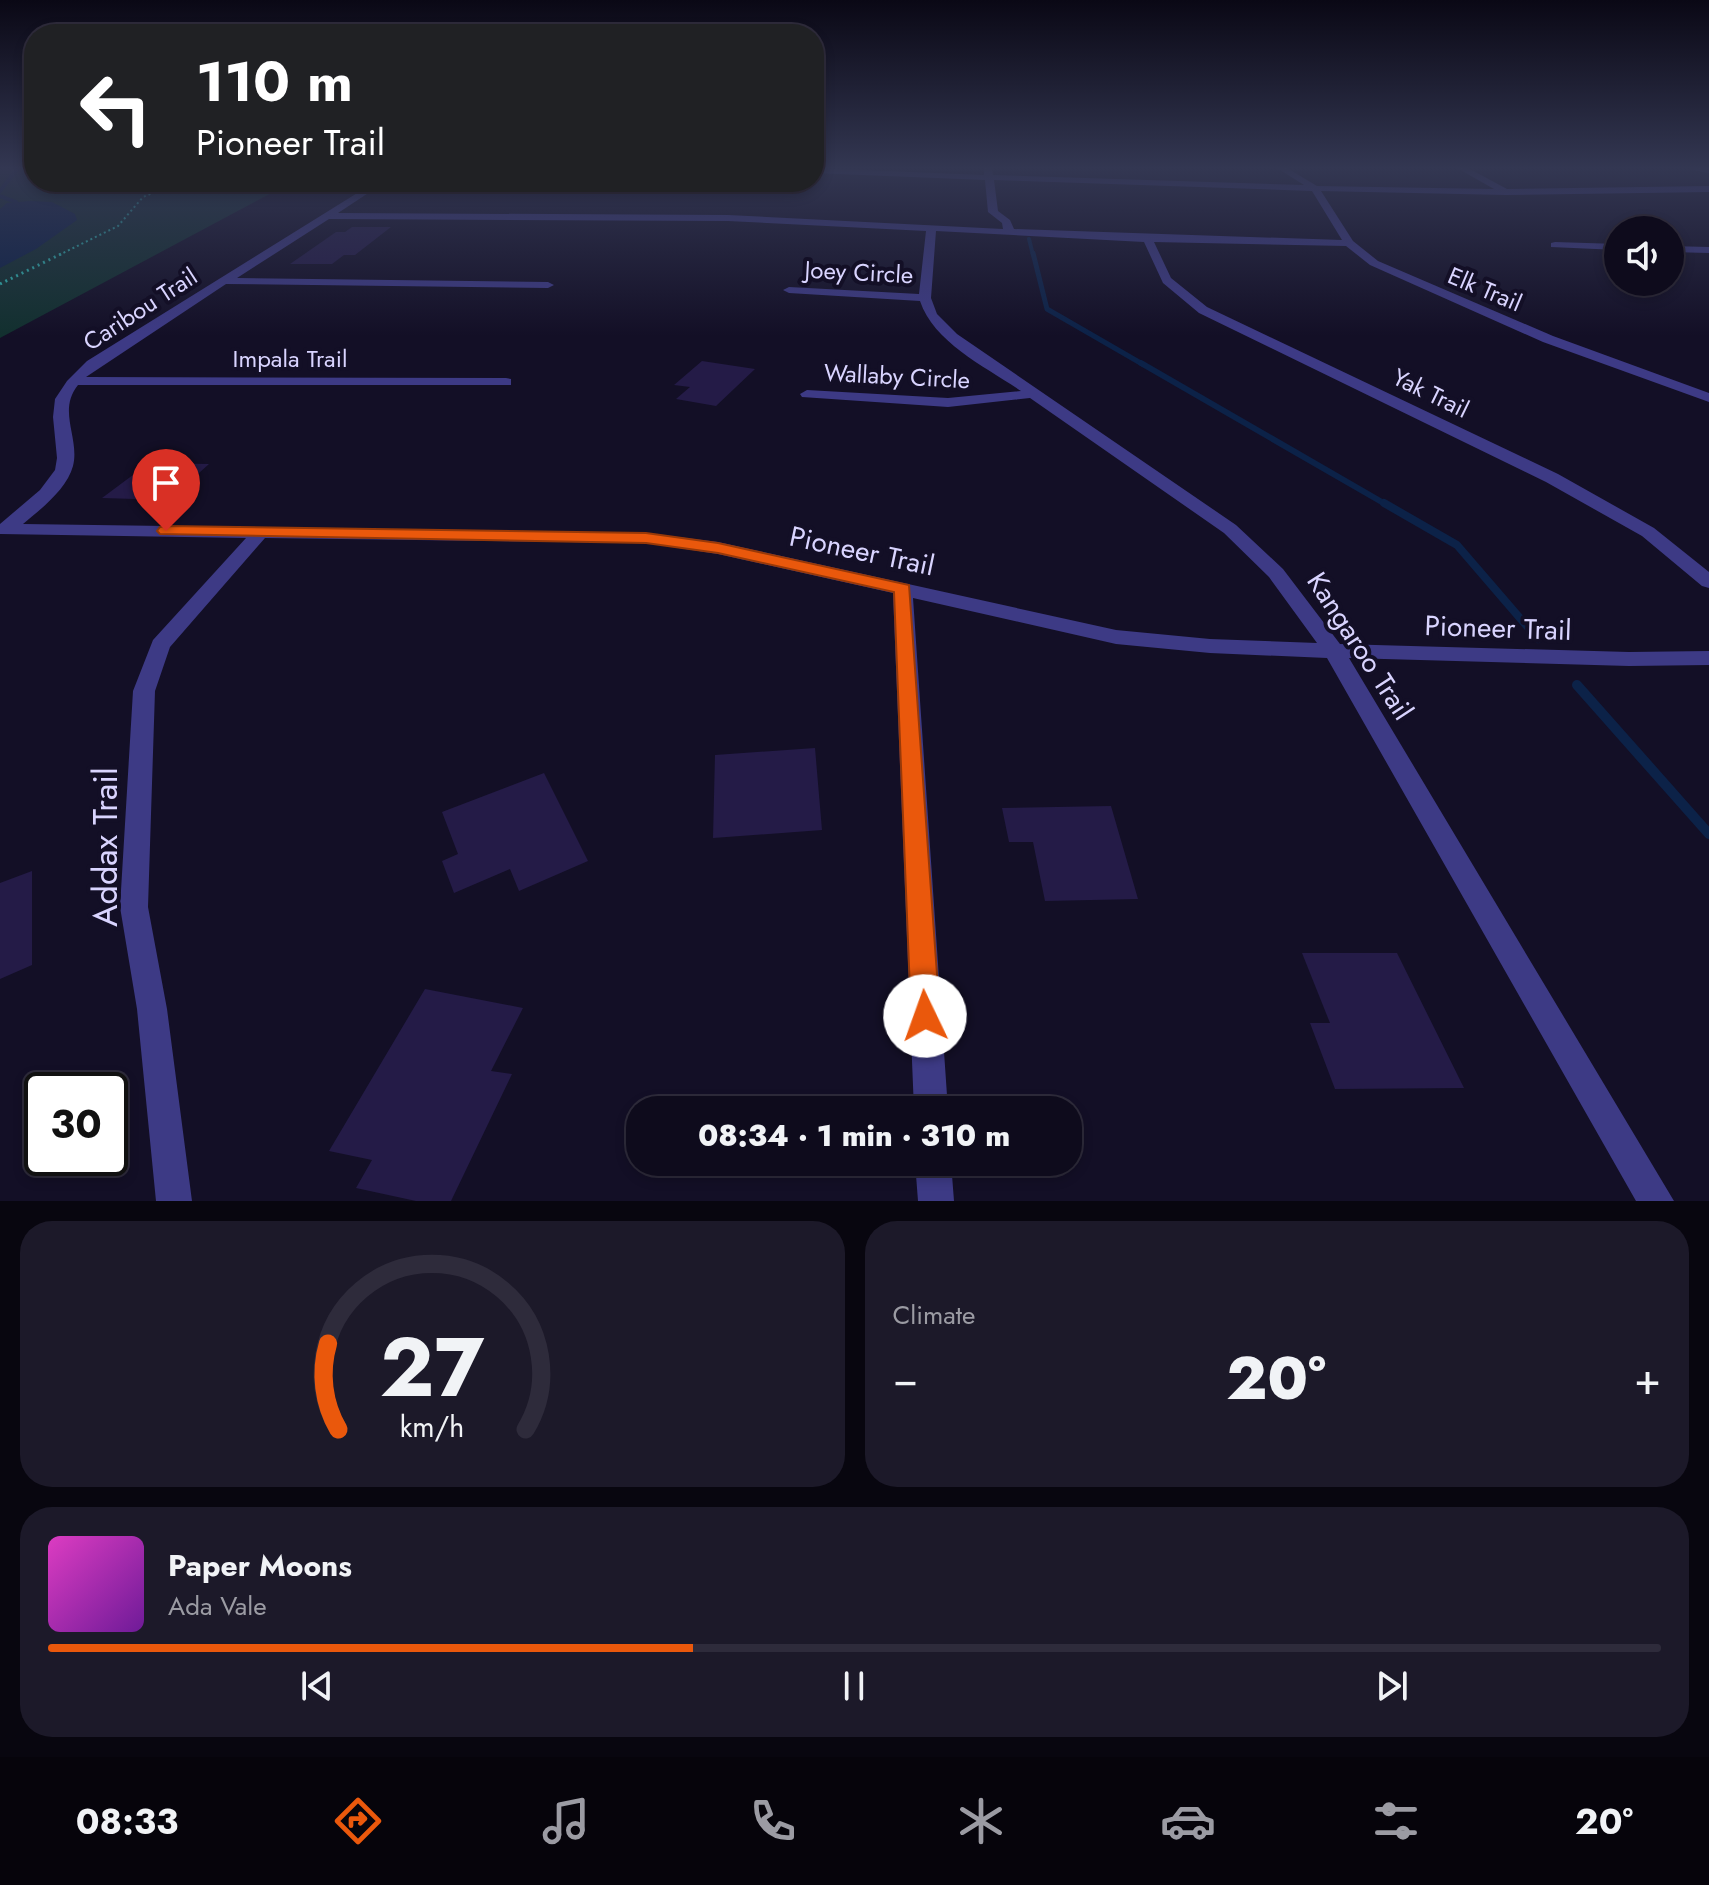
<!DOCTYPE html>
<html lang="en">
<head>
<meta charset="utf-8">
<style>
	:root { --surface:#0e0b1c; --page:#1c1929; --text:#f1f3f6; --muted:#9b9ba3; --line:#2e2b3b; --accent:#ea580c }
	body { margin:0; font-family:Jost,sans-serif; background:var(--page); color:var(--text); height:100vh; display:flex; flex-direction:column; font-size:30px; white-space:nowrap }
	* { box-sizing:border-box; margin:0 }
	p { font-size:26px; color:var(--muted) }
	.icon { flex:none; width:44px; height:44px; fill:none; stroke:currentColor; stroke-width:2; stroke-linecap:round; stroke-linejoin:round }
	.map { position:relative; height:1201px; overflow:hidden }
	.panel { display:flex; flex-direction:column; gap:20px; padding:20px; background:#08060f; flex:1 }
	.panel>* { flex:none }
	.banner { position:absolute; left:24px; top:24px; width:800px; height:168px; border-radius:32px; box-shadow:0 4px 12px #0003,0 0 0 2px var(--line); background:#202124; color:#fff; overflow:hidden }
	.fabs { position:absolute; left:1604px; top:216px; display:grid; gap:16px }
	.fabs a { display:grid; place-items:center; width:80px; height:80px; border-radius:50%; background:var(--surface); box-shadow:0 4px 12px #0003,0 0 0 2px var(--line); font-size:40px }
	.speed { position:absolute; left:24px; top:1072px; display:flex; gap:16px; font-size:40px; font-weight:700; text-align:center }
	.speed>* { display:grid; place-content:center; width:104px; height:104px; border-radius:50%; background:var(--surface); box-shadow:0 4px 12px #0003,0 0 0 2px var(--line); line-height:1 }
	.speed .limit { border:4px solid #111; border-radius:12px; background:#fff; color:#111 }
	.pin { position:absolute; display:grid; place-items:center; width:68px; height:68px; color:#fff; margin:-82px -34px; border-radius:50% 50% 50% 0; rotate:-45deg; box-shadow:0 0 8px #0007 }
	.pin .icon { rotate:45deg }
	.me { position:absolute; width:88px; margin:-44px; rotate:357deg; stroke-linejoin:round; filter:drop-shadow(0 0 6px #0008) }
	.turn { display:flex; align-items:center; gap:28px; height:168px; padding:0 40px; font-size:36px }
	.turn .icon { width:104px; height:104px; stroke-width:2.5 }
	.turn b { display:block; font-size:56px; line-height:68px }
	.big { font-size:60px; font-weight:800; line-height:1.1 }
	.panel .tile { flex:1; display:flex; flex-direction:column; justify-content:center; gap:12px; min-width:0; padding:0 28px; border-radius:32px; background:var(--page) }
	.panel .dial { align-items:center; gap:0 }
	.dial svg { height:208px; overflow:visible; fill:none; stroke:var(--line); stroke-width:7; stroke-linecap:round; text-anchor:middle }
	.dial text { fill:var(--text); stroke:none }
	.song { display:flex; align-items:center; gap:24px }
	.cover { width:96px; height:96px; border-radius:12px; background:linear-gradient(135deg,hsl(310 70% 55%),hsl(280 70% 35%)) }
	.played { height:8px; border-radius:4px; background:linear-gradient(90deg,var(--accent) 40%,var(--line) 40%) }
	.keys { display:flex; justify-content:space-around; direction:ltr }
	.heat { display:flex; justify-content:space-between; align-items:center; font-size:44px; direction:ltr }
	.panel .tiles { flex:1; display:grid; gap:20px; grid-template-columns:1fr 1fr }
	.tile:last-child { grid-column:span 2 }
	.trip { position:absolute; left:626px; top:1096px; width:456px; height:80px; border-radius:32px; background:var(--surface); box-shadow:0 4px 12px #0003,0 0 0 2px var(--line); font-weight:800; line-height:80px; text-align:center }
	.dock { display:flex; height:128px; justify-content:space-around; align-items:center; background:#06040b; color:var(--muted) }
	.dock .icon { width:56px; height:56px }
	.dock .selected { color:var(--accent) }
	.dock b { font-size:36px; color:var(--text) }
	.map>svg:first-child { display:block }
</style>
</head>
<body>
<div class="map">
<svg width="1709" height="1201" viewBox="0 0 1709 1201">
	<rect width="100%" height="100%" fill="#130f26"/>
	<!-- green -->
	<path fill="#12302f" d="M0 168H34V182H292L0 338Z"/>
	<!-- water -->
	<path fill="#0c2248" d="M30 201 52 202 75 214 77 220 36 249 0 268V209L7 203Z"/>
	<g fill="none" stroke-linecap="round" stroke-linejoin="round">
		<!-- stream-far4 -->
		<path stroke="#0c2248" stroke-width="4" d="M0 191 18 168
			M0 196 16 202 22 211
			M1029 239 1033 255"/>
		<!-- stream-far3 -->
		<path stroke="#0c2248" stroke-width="5" d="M1033 253 1047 309 1144 365"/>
		<!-- stream-far2 -->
		<path stroke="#0c2248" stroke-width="6" d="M1141 363 1387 505"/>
		<!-- stream-far1 -->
		<path stroke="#0c2248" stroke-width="8" d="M1384 503 1457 545 1538 639"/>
		<!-- stream -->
		<path stroke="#0c2248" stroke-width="10" d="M1577 685 1709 834"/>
	</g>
	<!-- building -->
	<path fill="#241b47" d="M352 227H391L355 255H344L332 264H290L336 232H345Z
		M702 361 755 369 716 406 676 399 690 387 674 385Z
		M149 463 209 464 169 500 102 498Z
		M815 748 822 830 713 838 715 755Z
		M544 773 588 861 519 891 510 869 454 893 442 861 458 854 442 812Z
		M1111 806 1138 899 1045 901 1033 842H1009L1002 808Z
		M32 871V965L0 979V883Z
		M1302 953H1397L1464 1088 1335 1089 1310 1023H1330Z
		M425 989 523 1008 491 1071 512 1074 451 1201H416L356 1188 372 1160 329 1151Z"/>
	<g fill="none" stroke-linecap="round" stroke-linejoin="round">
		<!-- path-far1 -->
		<path stroke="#2fb8b0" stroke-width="2" stroke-dasharray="2 3" stroke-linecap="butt" d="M59 255 118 226 143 197 179 182"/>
		<!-- path -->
		<path stroke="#2fb8b0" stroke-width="3" stroke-dasharray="2 4" stroke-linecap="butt" d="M0 284 63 253"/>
		<!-- minor -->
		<path fill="#3d3a85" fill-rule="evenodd" d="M814 168 984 175V168H992L993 175 1304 185 1277 168H1287L1317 186 1494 189 1457 168H1468L1507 189 1709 186V192L1506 195 1321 191 1353 241 1378 261 1553 336 1709 393V402L1543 342 1370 265 1346 246 1154 242 1171 278 1207 307 1558 474 1654 528 1709 572V588L1702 586 1642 536 1546 482 1199 313 1163 283 1144 242 936 231 931 298 937 314 957 334 1236 525 1283 569 1340 644 1629 652 1709 651V665L1629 666 1349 658 1674 1201H1636L1327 658 1210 653 1116 644 913 598 948 1110H914L893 593 718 554 646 543 265 538 170 647 155 691 148 907 167 1009 192 1201H156L137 1009 120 907 133 691 153 640 246 538 0 534V524L40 490 55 470 57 458 53 417 55 399 67 381 87 361 375 182H385L338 213 728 215 1003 229 1002 223 988 212 985 180 814 173ZM994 180 1312 191 1342 240 1014 229 1010 220 998 211ZM329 219 728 221 926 231 919 294 789 287 783 290 789 293 920 301C934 343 986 367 1021 391L948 398 807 390 800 394 802 397 948 407 1030 398 1224 533 1269 577 1317 643 1210 639 1116 630 718 542 646 533 23 524C41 509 67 489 73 466 80 438 57 411 78 385H511V379L506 378 86 377 226 284 548 288 554 285 548 282 237 278Z
			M1692 168H1709V173L1693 170Z
			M1555 242 1618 244V250L1551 247V243Z
			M1670 246 1709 247V253L1670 252Z
			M915 1162H951L954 1201H918Z"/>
	</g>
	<!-- sky -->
	<linearGradient id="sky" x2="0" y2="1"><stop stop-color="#0a0815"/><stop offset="0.5" stop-color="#333752"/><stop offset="1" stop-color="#333752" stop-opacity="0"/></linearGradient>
	<rect width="1709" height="336" fill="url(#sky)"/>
	<!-- route -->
	<path fill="#ea580c" stroke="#983908" stroke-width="2" d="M166 526 646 533 718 543 909 585 940 1016 935 1025 925 1029 915 1025 911 1016 894 592 718 553 646 543 160 534 157 531 160 527Z"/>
	<g text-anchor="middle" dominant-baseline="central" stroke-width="8" stroke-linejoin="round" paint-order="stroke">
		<!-- far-street labels -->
		<g font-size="24" fill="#d9d4ff" stroke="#130f26">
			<text transform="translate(859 272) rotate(3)">Joey Circle</text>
			<text transform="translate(1485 289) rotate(23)">Elk Trail</text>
			<text transform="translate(140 309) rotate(-33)">Caribou Trail</text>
			<text x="290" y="358">Impala Trail</text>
			<text transform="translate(897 376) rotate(3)">Wallaby Circle</text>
			<text transform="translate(1431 393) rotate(26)">Yak Trail</text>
		</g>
		<!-- street labels -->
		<g font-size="28" fill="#d9d4ff" stroke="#130f26">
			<text transform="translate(862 551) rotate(12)">Pioneer Trail</text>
			<text transform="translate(1498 628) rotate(2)">Pioneer Trail</text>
			<text transform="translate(1360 646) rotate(57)">Kangaroo Trail</text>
		</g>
		<!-- near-street labels -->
		<g font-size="34" fill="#d9d4ff" stroke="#130f26">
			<text transform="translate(105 847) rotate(-90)">Addax Trail</text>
		</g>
	</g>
</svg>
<div class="fabs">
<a><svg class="icon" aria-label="sound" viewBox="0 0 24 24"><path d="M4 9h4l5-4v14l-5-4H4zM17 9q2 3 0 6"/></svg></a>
</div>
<div class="speed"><div class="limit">30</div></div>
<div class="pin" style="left:166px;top:531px;background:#d93025"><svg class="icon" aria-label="arrive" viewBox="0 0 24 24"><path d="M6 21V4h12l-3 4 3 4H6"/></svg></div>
<svg class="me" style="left:925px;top:1016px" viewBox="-20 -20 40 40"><circle r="19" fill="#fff"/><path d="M0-13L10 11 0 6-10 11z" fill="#ea580c"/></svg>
<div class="trip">08:34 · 1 min · 310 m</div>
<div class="banner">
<div class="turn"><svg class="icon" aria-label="left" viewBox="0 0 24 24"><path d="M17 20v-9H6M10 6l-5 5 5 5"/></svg><div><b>110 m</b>Pioneer Trail</div></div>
</div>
</div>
<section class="panel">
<div class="tiles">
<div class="tile dial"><svg viewBox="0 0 100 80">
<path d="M14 69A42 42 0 1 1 86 69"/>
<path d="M14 69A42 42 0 0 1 10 36" stroke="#ea580c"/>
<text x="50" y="56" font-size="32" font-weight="700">27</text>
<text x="50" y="72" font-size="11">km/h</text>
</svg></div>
<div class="tile"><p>Climate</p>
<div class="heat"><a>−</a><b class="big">20°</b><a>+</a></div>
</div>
<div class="tile">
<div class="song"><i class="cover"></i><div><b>Paper Moons</b><p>Ada Vale</p></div></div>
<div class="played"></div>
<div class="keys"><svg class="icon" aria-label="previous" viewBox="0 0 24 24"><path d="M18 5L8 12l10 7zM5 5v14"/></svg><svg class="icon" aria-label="pause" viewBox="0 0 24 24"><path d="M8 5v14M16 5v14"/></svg><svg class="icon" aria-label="next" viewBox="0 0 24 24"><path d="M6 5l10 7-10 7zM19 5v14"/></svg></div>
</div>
</div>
</section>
<nav class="dock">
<b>08:33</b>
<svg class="icon selected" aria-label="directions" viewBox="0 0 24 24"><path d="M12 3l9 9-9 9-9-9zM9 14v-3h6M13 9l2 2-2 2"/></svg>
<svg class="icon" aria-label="music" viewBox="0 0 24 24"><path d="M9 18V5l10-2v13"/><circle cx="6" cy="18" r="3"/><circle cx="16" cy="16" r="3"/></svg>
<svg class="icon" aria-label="phone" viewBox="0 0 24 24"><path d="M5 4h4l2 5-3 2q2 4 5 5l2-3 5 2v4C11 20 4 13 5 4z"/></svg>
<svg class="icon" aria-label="climate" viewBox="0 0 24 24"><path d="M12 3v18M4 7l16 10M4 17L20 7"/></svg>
<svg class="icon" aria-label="car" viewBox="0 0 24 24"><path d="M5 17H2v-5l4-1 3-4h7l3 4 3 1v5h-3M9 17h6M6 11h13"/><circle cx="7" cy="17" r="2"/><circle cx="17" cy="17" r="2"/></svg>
<svg class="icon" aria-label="filters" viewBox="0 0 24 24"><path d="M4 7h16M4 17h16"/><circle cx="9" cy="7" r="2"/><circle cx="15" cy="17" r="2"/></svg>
<b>20°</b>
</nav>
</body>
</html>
